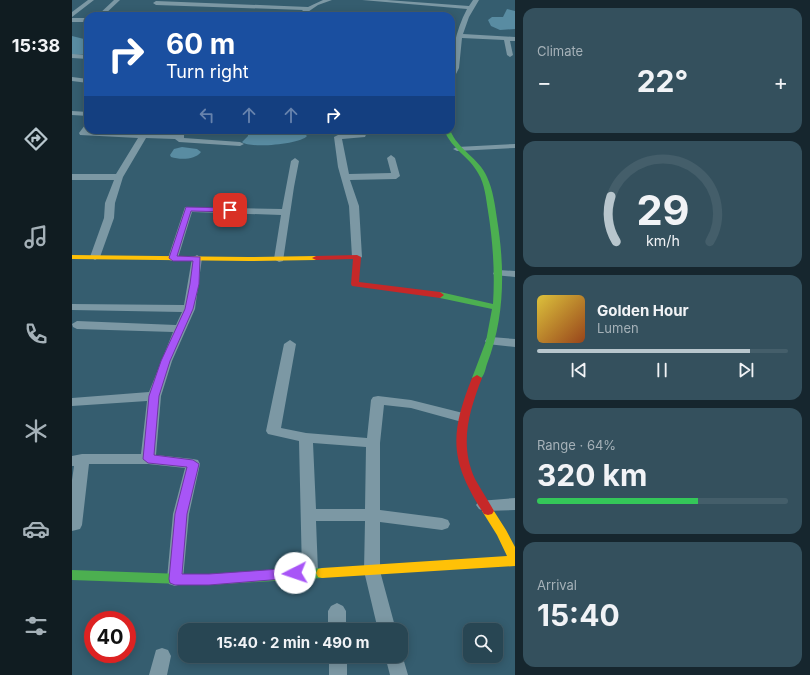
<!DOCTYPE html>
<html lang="en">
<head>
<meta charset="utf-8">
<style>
	:root { --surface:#284653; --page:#34505d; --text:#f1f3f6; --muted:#a5b1b8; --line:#445e6a; --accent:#b8c6cd }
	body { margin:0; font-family:Inter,sans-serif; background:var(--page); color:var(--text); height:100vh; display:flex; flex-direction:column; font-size:15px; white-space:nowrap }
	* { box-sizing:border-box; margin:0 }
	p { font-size:13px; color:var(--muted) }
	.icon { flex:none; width:22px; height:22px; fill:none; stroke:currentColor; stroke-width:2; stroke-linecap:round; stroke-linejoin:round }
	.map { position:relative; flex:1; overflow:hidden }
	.side { display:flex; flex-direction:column; gap:8px; padding:8px; background:#16262e; width:295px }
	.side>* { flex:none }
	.top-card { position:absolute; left:12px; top:12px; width:371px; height:122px; border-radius:12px; box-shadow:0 2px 10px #0003,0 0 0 1px var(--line); background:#1a4fa0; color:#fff; overflow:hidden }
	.controls { position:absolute; left:391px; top:623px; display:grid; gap:8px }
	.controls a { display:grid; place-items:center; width:40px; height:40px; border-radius:8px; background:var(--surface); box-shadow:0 2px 10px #0003,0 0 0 1px var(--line); font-size:20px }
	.speed { position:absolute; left:12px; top:611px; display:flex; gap:8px; font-size:20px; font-weight:700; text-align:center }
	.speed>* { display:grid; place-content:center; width:52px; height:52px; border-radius:50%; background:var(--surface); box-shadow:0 2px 10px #0003,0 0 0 1px var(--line); line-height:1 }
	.speed .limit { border:6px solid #d22; background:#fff; color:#111 }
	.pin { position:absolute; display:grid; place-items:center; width:34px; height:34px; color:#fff; margin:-17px; border-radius:8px; box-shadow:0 2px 6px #0006 }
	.me { position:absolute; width:44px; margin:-22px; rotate:266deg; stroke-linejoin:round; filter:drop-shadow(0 0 3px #0008) }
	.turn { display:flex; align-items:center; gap:14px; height:84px; padding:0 16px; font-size:18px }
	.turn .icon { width:52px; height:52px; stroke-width:2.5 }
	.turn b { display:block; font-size:28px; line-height:34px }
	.lanes { display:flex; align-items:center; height:38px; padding:0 16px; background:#0003; justify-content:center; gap:20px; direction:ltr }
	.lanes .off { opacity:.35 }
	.big { font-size:30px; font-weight:700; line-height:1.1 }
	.side .card { flex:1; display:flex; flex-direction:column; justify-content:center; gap:6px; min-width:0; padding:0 14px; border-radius:12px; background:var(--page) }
	.side .dial { align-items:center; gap:0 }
	.dial svg { height:104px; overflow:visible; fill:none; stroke:var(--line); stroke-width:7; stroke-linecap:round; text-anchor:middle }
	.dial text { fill:var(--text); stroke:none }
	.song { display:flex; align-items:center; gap:12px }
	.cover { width:48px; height:48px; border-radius:6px; background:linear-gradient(135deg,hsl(50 70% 55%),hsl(20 70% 35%)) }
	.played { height:4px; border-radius:2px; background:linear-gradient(90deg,var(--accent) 85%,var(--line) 85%) }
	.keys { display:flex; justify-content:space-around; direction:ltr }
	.heat { display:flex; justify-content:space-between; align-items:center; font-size:22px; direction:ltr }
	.charge { height:6px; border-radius:3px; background:linear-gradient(90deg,#34c759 64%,var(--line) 0) }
	.trip { position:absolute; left:106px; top:623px; width:230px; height:40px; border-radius:12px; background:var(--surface); box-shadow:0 2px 10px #0003,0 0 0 1px var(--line); font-weight:700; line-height:40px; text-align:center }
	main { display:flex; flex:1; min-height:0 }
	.menu { display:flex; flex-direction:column; width:72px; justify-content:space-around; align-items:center; background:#101c21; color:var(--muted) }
	.menu .icon { width:28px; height:28px }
	.menu .selected { color:var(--accent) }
	.menu b { font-size:18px; color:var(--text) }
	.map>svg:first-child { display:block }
</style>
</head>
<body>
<main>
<nav class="menu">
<b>15:38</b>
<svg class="icon selected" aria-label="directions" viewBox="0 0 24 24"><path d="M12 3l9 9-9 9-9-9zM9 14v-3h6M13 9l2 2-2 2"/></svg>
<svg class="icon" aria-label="music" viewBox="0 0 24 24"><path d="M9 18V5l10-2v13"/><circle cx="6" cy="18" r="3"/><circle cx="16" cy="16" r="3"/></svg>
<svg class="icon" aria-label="phone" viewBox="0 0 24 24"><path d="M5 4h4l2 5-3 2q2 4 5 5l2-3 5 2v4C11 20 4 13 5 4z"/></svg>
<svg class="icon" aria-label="climate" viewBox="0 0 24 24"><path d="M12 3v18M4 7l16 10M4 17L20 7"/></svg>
<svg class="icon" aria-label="car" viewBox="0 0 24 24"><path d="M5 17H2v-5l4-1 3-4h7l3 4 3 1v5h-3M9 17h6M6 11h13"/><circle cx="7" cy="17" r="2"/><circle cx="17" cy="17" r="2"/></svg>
<svg class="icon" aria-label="filters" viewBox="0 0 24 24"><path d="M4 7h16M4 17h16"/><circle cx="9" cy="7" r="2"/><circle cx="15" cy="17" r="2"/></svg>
</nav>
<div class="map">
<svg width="443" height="675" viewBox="0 0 443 675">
	<rect width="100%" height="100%" fill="#355d6f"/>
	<!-- water -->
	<path fill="#598ca2" d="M435 9 443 11V29L428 30 419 26 416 20 420 17H431Z
		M0 36 16 40V54L0 55Z
		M176 130H228L235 136C229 144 178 149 170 142L176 136Z
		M110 147 125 149 129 152C123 160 108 160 99 157L98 155 102 149Z"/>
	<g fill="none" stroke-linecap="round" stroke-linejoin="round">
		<!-- street -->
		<path fill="#7c98a4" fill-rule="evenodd" d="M16 0H22L0 17V12Z
			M42 0H48L31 16H25Z
			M251 0H260L246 5 230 16 227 14 231 10 84 5 81 3 84 1 236 7Z
			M290 0H315L397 6 401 0H407L397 17 391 34 443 37V41H438L441 55 438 57 435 55 432 40 390 38 387 68 381 80 379 81C379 57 383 31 395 9Z
			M159 12 157 15 79 16 82 14Z
			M0 18H16V22H0Z
			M0 54 16 55V59L0 58Z
			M0 77 16 79V83L0 81Z
			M0 111 16 112V116L0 115Z
			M13 125H16L17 131 109 135H112V138L168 142 172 144 168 146 107 142 103 139 74 138 51 177 43 203 42 218 28 257 23 260 18 257 32 218 33 203 42 180H0V174H44L66 138 8 135 7 133Z
			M288 130H296L293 137 270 139 277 174 319 173 315 158 319 155 323 158 328 176 324 179 278 180 287 206 290 257 285 260 280 257 277 206 266 167 262 137 266 135 287 133Z
			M443 144V148L385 151 381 149 385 147Z
			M223 158 227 161 222 187 211 261 207 262 202 259 209 215 120 212 106 258 101 261 97 260 96 258 113 207 210 209 219 161Z
			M125 255 130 258 123 309 100 361 89 396 84 455 121 459 126 460 128 464 117 514 111 579 109 584 103 586 97 584 95 579 101 514 113 468 76 464H17L10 525 8 529 0 531V480L2 466H0V456L10 454H69L75 401 0 406V398L77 392 101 332 5 329 1 327 0 324 5 321 104 325 110 312 0 310V304L112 305 120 258Z
			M426 270 443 271V277L422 275 421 273Z
			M419 337 443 339V347L415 344 413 341 415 338Z
			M218 340 224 344 209 428 234 433 295 438 299 400 301 397 306 396 339 400 395 414 397 417 395 420 390 422 339 408 312 405 308 443V510L370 518 376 520 378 524 376 528 370 530 308 522V571L324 630H306L292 571 293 521H244L246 572 244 577 238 579 232 577 230 572 227 441 196 434 194 431 212 344ZM241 443 294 447 293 509H244Z
			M443 498V510L412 511 407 509 404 505 407 501Z
			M265 603 271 606 274 611V630H256V611L259 606Z
			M90 648 96 650 99 656 95 675H77L84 650Z
			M329 651 336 675H318L313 656H329Z
			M257 656H275V675H257Z"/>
		<!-- fast -->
		<path fill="#4caf50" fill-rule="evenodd" d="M372 130H378C386 150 407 158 415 177 421 190 423 205 425 219 433 268 433 317 415 364 413 370 412 379 405 381L400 378 414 341 420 309 368 298 364 295 368 292 421 304C423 273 421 242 416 211 414 199 413 184 406 173 397 156 381 151 372 130Z
			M250 568 254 569 256 573 254 577 250 578 137 585 0 580V570L137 575Z"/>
		<!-- slow -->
		<path fill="#ffc107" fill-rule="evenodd" d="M0 255 176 257 244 256 248 258 244 260 176 261 0 259Z
			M416 507 420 508 434 530 443 547V566L250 578 246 577 244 573 246 569 250 568 435 556 425 535 410 511 412 508Z"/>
		<!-- jam -->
		<path fill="#c62828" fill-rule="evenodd" d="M285 255 289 257 287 282 368 292 372 295 368 298 280 286 279 284 281 259 244 260 240 258 244 256Z
			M405 375 410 378C397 411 387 445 403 479 409 490 416 500 422 511L420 514 416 515 412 514C378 461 377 436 400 378Z"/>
	</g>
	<!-- route -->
	<path fill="#a855f7" stroke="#6d37a1" d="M114 207 158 208 162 210 158 212 119 211 105 256 128 257 127 284 121 309 98 361 87 396 82 455 121 460 127 464 115 514 110 574H137L223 568 228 569 230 573 228 577 223 578 137 585H103L98 583 97 579 103 514 115 467 76 463 71 459 77 396 89 361 113 309 118 284 121 261H101L97 258Z"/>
</svg>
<div class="controls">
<a><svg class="icon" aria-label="search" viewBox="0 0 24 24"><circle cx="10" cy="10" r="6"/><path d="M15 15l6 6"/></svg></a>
</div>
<div class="speed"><div class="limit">40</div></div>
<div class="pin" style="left:158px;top:210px;background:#d93025"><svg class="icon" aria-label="arrive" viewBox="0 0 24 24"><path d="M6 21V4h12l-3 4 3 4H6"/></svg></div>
<svg class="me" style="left:223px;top:573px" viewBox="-20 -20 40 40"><circle r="19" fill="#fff"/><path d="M0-13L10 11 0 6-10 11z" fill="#a855f7"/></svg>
<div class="trip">15:40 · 2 min · 490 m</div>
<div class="top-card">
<div class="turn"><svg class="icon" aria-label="right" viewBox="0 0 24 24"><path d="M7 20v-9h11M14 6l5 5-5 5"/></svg><div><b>60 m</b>Turn right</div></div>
<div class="lanes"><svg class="icon off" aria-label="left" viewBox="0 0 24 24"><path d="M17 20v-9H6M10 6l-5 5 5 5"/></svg><svg class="icon off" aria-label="ahead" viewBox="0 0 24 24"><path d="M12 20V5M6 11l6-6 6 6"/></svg><svg class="icon off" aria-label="ahead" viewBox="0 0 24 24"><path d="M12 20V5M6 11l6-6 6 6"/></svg><svg class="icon" aria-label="right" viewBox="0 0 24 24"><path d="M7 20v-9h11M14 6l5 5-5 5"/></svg></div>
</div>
</div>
<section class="side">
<div class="card"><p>Climate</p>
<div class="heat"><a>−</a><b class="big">22°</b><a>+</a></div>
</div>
<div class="card dial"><svg viewBox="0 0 100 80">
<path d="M14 69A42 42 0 1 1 86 69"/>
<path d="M14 69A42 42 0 0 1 10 34" stroke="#b8c6cd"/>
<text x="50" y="56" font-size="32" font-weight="700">29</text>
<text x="50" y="72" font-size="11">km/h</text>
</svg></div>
<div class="card">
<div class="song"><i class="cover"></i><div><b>Golden Hour</b><p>Lumen</p></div></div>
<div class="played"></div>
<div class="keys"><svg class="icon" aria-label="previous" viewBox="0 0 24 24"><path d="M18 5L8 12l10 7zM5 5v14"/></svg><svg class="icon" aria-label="pause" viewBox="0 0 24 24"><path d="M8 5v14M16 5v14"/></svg><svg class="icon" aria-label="next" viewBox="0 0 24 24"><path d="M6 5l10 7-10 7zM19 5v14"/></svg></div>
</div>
<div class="card"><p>Range · 64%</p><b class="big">320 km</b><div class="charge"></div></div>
<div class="card"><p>Arrival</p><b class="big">15:40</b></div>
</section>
</main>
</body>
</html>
